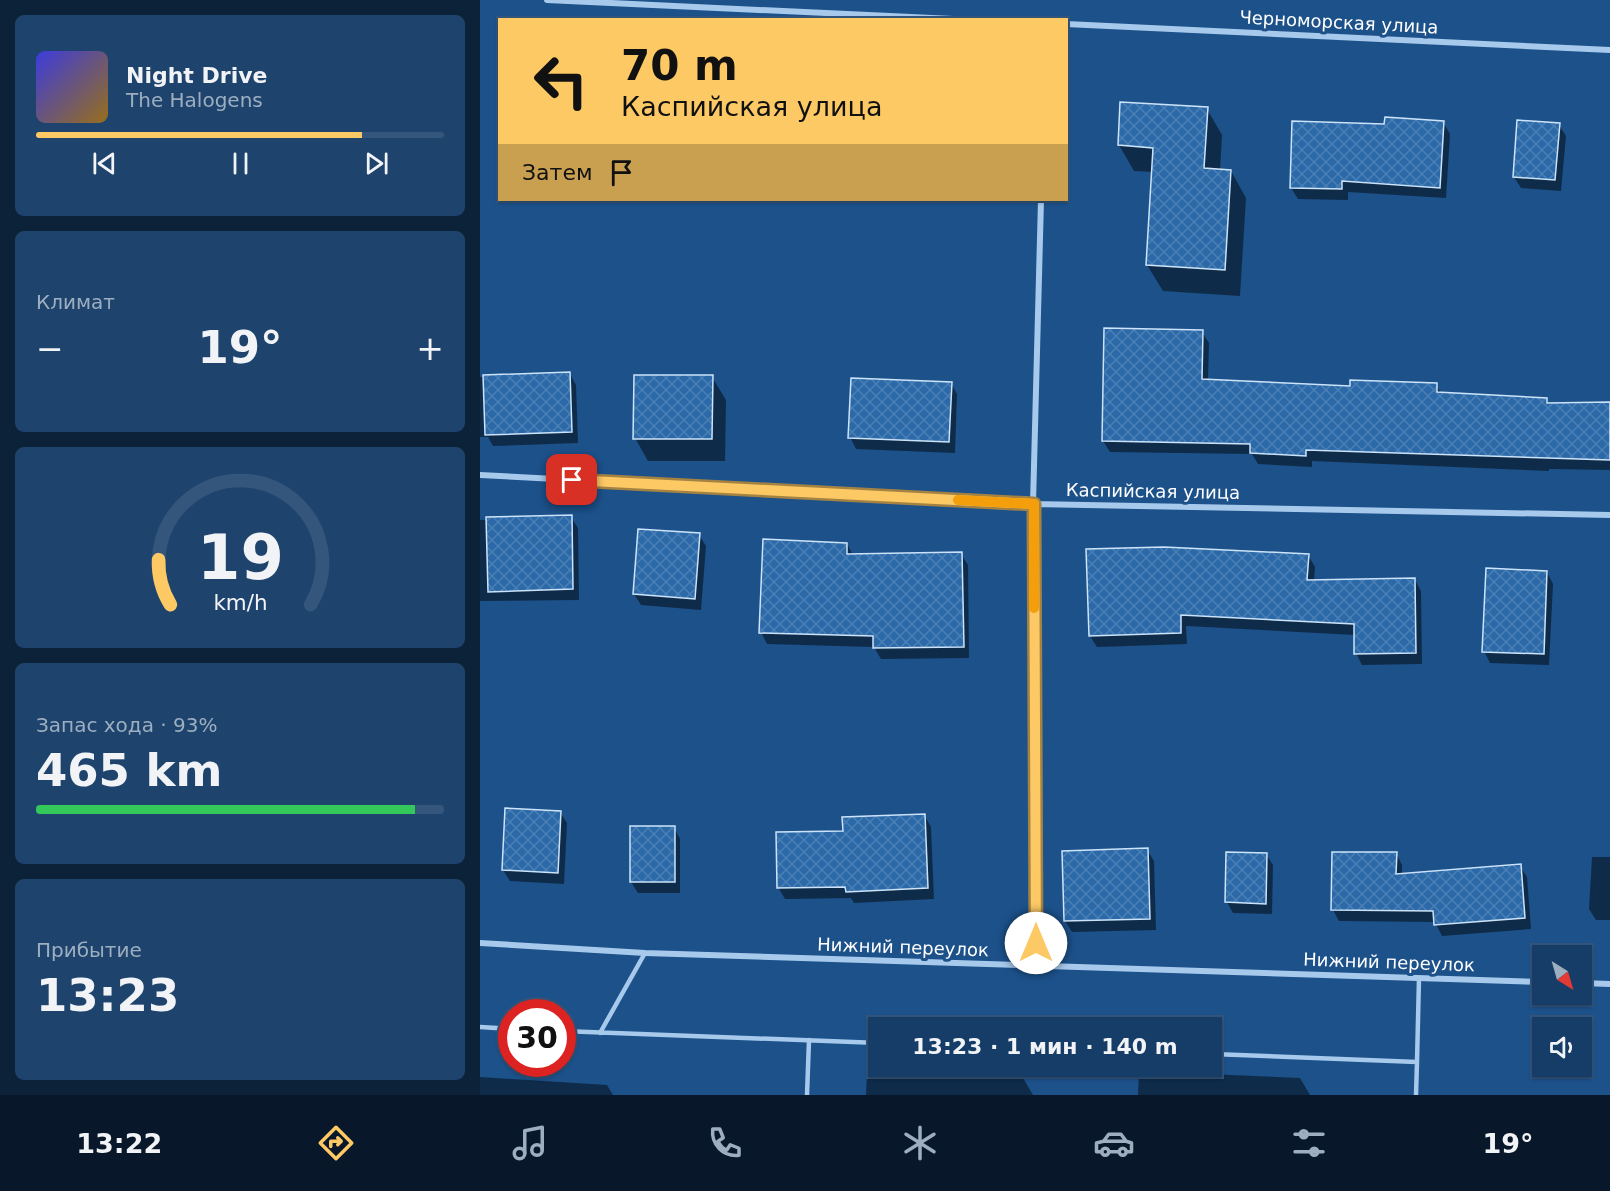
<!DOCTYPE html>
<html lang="ru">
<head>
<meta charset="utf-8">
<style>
	:root { --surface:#153d68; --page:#1e446e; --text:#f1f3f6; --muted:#9daec0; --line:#34567c; --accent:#fcc965 }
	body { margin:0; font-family:"DejaVu Sans",sans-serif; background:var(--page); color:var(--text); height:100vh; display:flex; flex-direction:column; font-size:22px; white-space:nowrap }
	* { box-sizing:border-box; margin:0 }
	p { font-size:20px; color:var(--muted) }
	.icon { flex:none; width:33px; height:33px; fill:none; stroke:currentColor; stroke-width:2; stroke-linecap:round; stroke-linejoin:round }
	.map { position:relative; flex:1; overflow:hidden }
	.drawer { display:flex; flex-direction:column; gap:15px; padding:15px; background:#0c2239; width:480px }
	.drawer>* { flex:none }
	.guide { position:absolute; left:18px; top:18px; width:570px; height:183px; border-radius:0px; box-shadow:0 2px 4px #0004,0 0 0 2px var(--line); background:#fcc965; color:#111; overflow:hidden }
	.needle { width:39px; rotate:143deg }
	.fabs { position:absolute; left:1052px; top:945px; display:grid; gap:12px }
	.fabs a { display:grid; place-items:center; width:60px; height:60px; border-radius:0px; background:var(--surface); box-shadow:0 2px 4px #0004,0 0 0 2px var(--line); font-size:30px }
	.speed { position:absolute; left:18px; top:999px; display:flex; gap:12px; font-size:30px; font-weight:700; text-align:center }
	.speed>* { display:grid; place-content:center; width:78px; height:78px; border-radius:50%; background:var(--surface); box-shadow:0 2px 4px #0004,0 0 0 2px var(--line); line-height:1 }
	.speed .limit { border:9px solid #d22; background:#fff; color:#111 }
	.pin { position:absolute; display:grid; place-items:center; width:51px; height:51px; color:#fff; margin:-26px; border-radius:12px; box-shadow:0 3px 9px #0006 }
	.me { position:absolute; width:66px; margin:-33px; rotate:0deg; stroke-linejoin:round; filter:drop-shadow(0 0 4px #0008) }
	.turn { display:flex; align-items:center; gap:21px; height:126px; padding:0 24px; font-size:27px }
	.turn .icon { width:78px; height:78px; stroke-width:2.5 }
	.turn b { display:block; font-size:42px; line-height:51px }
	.then { display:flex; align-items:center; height:57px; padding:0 24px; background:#0003; gap:12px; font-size:22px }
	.big { font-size:45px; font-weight:700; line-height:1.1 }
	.drawer .card { flex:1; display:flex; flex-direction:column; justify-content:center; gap:9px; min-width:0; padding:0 21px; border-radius:9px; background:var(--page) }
	.drawer .dial { align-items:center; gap:0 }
	.dial svg { height:156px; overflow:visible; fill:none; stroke:var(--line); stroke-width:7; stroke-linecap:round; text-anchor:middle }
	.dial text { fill:var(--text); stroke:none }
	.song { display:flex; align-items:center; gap:18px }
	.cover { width:72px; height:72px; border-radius:9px; background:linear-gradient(135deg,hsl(240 70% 55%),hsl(40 70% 35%)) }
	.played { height:6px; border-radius:3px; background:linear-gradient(90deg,var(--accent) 80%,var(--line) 80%) }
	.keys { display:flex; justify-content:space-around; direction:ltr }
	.heat { display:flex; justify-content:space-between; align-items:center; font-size:33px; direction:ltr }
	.charge { height:9px; border-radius:4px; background:linear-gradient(90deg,#34c759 93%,var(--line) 0) }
	.trip { position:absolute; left:388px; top:1017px; width:354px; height:60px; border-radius:0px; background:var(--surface); box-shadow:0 2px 4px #0004,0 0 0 2px var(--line); font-weight:700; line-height:60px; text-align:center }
	.tab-bar { display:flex; height:96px; justify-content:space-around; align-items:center; background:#08182a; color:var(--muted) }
	.tab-bar .icon { width:42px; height:42px }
	.tab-bar .on { color:var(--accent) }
	.tab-bar b { font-size:27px; color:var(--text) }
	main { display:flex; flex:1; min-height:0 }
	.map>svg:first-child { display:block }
</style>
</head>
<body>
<main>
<section class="drawer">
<div class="card">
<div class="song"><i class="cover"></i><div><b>Night Drive</b><p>The Halogens</p></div></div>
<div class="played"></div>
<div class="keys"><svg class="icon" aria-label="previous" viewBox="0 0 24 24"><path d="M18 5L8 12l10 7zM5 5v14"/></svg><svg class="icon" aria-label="pause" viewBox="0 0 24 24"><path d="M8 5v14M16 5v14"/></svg><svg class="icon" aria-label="next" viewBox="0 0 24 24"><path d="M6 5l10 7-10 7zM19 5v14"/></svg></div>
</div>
<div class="card"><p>Климат</p>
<div class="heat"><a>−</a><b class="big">19°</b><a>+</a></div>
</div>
<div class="card dial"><svg viewBox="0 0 100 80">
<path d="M14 69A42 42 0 1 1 86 69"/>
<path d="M14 69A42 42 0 0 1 8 46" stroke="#fcc965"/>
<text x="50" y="56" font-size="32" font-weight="700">19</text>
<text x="50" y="72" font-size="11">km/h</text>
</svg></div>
<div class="card"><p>Запас хода · 93%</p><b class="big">465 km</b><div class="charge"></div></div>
<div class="card"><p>Прибытие</p><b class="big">13:23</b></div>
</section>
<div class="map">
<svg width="1130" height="1095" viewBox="0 0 1130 1095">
	<defs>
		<pattern id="building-cross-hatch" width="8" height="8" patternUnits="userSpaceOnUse" patternTransform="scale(1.5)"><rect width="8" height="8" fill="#2b69a8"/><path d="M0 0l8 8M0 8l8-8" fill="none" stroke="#4b80b5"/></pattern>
	</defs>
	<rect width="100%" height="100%" fill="#1c518a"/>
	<!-- shadow -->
	<path fill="#0007" d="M727 109 742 135 740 171H751L766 198 760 296 683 291 667 265 673 172 654 171 639 145Z
		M963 122 970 134 966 198 868 192V200L818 199 811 188 906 126Z
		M1079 125 1086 136 1081 191 1041 188 1034 177Z
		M722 332 729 343 728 381 871 388 956 385 961 393 1066 399 1069 404 1130 405V470L1069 469V471L832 461V467L778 464 772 454 630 452 623 441Z
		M90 374 96 385 98 443 13 446 8 437H0V377Z
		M232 377 246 400 245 461H168L155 438Z
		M471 383 477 394 475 453 376 449 370 437Z
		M91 517 98 528 99 600 0 601V520Z
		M219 535 226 546 221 610 161 605 154 594Z
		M367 544 373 555 481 554 488 565 489 658 401 659 394 647 287 644 281 632Z
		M828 555 835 567 834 581 935 580 941 591 942 664 882 665 876 653 875 635 706 626 707 644 617 647 610 636Z
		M1067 572 1073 584 1069 665 1010 663 1004 651Z
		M80 812 87 823 84 884 30 881 23 870Z
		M444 815 451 827 454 899 374 903 371 898 305 899 298 887 365 833Z
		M194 827 200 839V893H158L151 882Z
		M667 850 674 861 676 930 592 932 585 921 584 852Z
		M916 853 922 865V875L1040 866 1047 877 1051 929 962 936 955 922 859 921 853 910Z
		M786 854 793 865 792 914 753 913 747 902Z
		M1112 857H1130V920H1116L1109 909Z
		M388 1050 399 1051V1066H536L553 1095H386Z
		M659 1071 820 1078 830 1095H658Z
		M0 1077 127 1085 133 1095H0Z"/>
	<!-- building -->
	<path fill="url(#building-cross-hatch)" stroke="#cce3f9" stroke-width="1.5" d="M640 102 728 107 724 168 751 170 745 270 666 265 673 148 638 145Z
		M905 117 964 121 960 188 862 181V189L810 188 812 121 904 124Z
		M1037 120 1080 123 1075 180 1033 177Z
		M624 328 723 330 722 379 870 386V380L957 383V392L1067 398V403L1130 402V460L826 450V456L770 453V444L622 441Z
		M90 372 92 432 5 435 3 375Z
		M154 375H233L232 439H153Z
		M371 378 472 382 469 442 368 438Z
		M92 515 93 589 8 592 6 517Z
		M158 529 220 533 215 599 153 594Z
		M283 539 367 543V554L482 552 484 647 393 648V636L279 633Z
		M684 547 829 554 827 580 935 578 936 653 874 654V624L701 615V633L609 636 606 549Z
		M1006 568 1067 571 1064 654 1002 652Z
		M25 808 81 811 78 873 22 870Z
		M445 814 448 888 366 892 365 887 297 888 296 832 363 831 362 817Z
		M150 826H195V882H150Z
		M668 848 670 919 584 921 582 851Z
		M746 852 787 853 786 904 745 902Z
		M852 852H917L916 874 1041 864 1045 918 954 925 953 911 851 910Z"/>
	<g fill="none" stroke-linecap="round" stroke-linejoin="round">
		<!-- service -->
		<path stroke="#a7c9ec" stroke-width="4.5" d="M0 1027 32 1029
			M82 1031 399 1043
			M120 1033 165 953
			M732 1054 937 1062 939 978
			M327 1095 329 1040
			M936 1095 937 1062"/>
		<!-- minor -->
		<path stroke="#a7c9ec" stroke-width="6" d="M67 0 495 20
			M586 24 1130 50
			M0 475 553 504 1130 515
			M0 943 165 953 1062 982
			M557 966 553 504 561 200
			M1101 983 1130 984"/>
	</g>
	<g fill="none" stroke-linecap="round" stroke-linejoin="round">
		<defs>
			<path id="route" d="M92 480 554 504 556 943"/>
		</defs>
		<!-- route casing -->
		<use href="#route" stroke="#a48342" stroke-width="15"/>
		<!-- route -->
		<use href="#route" stroke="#fcc965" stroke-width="10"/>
		<!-- slow -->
		<path stroke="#f59e0b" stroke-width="10" d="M478 500 554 504V608"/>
	</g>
	<g text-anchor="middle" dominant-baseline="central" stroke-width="6" stroke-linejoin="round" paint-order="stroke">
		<!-- street labels -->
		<g font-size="18" fill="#fff" stroke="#1c518a">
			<text transform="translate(859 22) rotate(3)">Черноморская улица</text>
			<text transform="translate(673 491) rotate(1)">Каспийская улица</text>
			<text transform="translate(423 947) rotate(2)">Нижний переулок</text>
			<text transform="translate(909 962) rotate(2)">Нижний переулок</text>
		</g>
	</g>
</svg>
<div class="fabs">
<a><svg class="needle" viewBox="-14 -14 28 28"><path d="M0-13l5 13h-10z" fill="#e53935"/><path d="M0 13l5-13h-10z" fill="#9daec0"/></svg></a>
<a><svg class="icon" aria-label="sound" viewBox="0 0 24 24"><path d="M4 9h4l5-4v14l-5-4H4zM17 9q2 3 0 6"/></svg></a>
</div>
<div class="speed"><div class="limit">30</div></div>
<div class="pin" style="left:92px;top:480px;background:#d93025"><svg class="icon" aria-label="arrive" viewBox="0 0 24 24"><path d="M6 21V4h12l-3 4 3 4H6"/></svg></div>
<svg class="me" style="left:556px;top:943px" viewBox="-20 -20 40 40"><circle r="19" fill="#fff"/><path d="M0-13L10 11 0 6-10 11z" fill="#fcc965"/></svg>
<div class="trip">13:23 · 1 мин · 140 m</div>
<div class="guide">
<div class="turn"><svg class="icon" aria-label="left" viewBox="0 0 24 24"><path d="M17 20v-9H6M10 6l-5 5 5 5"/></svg><div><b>70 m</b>Каспийская улица</div></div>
<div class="then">Затем<svg class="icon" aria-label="arrive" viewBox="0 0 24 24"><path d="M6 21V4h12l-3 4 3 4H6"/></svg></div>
</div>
</div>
</main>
<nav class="tab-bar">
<b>13:22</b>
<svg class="icon on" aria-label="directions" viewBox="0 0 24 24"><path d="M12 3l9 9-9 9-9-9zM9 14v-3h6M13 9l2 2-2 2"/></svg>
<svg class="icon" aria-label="music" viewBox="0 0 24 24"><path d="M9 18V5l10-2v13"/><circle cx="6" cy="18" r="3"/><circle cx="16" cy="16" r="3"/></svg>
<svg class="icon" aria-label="phone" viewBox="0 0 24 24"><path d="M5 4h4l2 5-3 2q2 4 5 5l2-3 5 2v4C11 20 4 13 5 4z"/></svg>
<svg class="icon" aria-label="climate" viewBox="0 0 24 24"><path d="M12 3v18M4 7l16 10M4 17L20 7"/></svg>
<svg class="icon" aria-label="car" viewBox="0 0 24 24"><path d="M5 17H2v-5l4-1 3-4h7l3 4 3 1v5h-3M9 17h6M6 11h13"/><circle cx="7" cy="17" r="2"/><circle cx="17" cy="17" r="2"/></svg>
<svg class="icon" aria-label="filters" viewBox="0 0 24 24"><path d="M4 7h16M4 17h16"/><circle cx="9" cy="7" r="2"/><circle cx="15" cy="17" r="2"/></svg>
<b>19°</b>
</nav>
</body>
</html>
